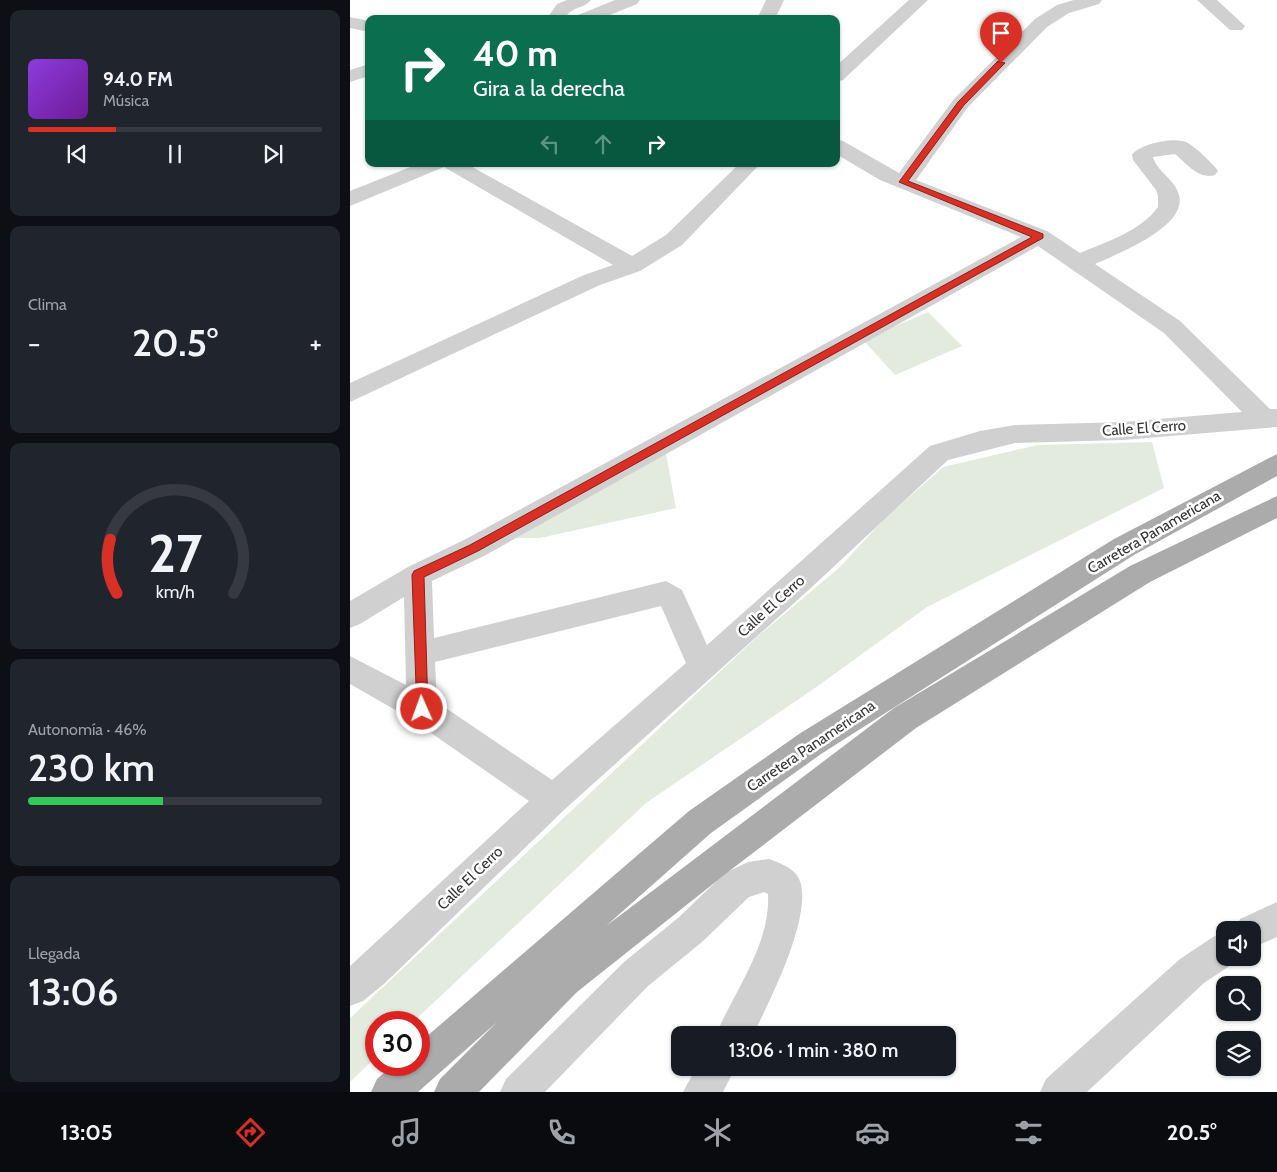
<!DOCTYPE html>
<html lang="es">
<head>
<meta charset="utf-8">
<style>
	:root { --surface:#171b24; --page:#20242c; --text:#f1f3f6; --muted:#9ea1a6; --line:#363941; --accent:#d93025 }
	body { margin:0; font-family:Cabin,sans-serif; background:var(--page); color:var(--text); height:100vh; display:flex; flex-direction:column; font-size:19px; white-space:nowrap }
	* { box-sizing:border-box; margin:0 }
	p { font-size:16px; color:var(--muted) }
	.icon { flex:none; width:28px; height:28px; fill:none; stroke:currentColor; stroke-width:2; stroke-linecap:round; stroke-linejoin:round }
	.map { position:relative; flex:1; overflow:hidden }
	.side { display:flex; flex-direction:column; gap:10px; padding:10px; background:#0d0f14; width:350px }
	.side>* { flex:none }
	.top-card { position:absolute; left:15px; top:15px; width:475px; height:152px; border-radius:10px; box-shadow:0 1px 4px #0004; background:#0b6e4f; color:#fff; overflow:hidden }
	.buttons { position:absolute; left:866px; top:921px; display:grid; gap:10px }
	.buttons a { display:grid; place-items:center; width:45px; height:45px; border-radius:10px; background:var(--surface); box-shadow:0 1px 4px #0004; font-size:25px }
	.speed { position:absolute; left:15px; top:1011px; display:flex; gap:10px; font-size:25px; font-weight:700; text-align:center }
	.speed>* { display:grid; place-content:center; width:65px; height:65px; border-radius:50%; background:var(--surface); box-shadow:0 1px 4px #0004; line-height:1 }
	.speed .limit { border:8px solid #d22; background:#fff; color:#111 }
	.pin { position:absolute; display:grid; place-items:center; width:42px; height:42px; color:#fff; margin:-51px -21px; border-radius:50% 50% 50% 0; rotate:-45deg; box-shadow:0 0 5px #0007 }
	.pin .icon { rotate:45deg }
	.me { position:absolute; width:55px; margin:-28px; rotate:358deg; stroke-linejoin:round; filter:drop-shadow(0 0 4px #0008) }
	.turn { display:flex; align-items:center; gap:18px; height:105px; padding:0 25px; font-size:22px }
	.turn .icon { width:65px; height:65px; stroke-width:2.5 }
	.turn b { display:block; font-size:35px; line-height:42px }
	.lanes { display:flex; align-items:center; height:48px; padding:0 25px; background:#0003; justify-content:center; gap:25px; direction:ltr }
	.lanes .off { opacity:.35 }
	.big { font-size:38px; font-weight:600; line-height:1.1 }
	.side .tile { flex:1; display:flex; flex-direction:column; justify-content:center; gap:8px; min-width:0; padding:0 18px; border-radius:10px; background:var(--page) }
	.side .dial { align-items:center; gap:0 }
	.dial svg { height:130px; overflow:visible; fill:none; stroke:var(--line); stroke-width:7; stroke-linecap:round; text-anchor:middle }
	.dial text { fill:var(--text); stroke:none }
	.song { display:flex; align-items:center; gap:15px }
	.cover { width:60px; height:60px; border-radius:8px; background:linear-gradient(135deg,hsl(270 70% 55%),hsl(280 70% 35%)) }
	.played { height:5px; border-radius:2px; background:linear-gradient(90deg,var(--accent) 30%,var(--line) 30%) }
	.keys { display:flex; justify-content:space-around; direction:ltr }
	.heat { display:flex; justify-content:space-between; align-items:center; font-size:28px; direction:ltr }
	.charge { height:8px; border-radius:4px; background:linear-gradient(90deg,#34c759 46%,var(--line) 0) }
	.trip { position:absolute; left:321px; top:1026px; width:285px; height:50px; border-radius:10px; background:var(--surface); box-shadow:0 1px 4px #0004; font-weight:600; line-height:50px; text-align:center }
	.tabs { display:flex; height:80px; justify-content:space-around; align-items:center; background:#090b0e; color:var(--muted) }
	.tabs .icon { width:35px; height:35px }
	.tabs .selected { color:var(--accent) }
	.tabs b { font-size:22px; color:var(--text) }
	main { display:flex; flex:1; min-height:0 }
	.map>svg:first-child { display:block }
</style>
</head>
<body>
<main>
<section class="side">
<div class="tile">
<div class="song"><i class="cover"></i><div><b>94.0 FM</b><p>Música</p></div></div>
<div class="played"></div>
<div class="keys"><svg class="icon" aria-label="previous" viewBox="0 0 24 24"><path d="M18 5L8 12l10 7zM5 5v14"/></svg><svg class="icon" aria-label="pause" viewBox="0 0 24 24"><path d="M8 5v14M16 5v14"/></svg><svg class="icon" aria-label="next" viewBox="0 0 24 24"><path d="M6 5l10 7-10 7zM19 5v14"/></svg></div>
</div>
<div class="tile"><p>Clima</p>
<div class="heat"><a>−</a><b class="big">20.5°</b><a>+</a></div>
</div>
<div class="tile dial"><svg viewBox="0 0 100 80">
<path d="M14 69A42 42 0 1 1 86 69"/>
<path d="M14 69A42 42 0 0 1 10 36" stroke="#d93025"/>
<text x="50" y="56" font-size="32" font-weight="700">27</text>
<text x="50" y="72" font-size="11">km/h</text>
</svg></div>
<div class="tile"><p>Autonomía · 46%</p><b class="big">230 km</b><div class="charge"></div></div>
<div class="tile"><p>Llegada</p><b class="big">13:06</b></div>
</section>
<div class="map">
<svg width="927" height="1092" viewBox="0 0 927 1092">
	<rect width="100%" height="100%" fill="#fff"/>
	<!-- green -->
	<path fill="#e3ebdf" d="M578 312 612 346 545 375 513 340Z
		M802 442 814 488 577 607 465 688 296 803 63 1022H26V1057L0 1082V1018L408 636 490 567 533 520 593 467 687 445Z
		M314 443 326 508 190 538H141Z"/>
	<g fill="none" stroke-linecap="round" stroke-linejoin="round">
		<!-- minor -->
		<path fill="#d0d0d0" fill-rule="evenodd" d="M217 0H241C235 8 223 7 217 15L220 19H199L198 17 207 4Z
			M265 0H290L287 4 250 19H225L228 15Z
			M416 0H434L425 19H407Z
			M559 0H578L493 80 486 82V66Z
			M724 0H752L749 4 719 13 697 27 618 107 566 180 697 231 730 253C756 242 791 231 808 207V196L806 190 783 160 782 155C789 144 826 136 838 143 848 149 857 159 865 167L868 171 865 175C849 180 837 164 825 154L803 157C807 172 825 179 829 195 838 227 767 254 745 264L830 321 920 409H927V427L773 440 665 443 598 460 463 586 214 810 34 984 13 1001 0 1006V966L179 801 61 719 0 684V656L56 685 54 597 10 624 0 628V601L58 567 114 540 671 237 530 180 486 154V139L493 141 549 173 604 99 685 19 707 5ZM688 246 814 333 892 412 773 422 665 425 630 431 580 446 357 645 332 590 316 581 84 638 82 581 134 556ZM311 606 336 663 202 780 87 702 85 662Z
			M847 0H867L895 26 892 30H880Z
			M0 17 19 21V32L0 28Z
			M19 64V76L0 82V70Z
			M68 164H117L282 256 316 235 389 164H410L332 245 290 271 250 285 0 402V383L234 275 263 265 94 167 0 206V191Z
			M419 859C428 862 440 867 446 874 470 904 418 1004 403 1035H366C384 991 421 944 418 894L414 892 399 897 352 942 298 986 195 1092H150L156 1079 274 962 328 918 375 873 398 862Z
			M927 902V937L902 948V930H885L890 919Z
			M875 932V958H889L887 961 854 983 737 1092H690L696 1079 830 959 863 937Z
			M346 1068H385L373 1092H333Z"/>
		<!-- major -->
		<path fill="#ababab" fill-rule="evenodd" d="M927 454V476L784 555 471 754 361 833 256 926 544 708 780 566 927 496V518L800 582 566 728 378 872 227 992 129 1092H84L90 1079 147 1022 68 1092H21L27 1079 43 1065H69V1043L339 811 449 734 764 539Z"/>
	</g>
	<!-- route -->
	<path fill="#d93025" stroke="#8d1f18" d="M648 61 655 63 614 105 558 181 693 234V238L128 551 74 577 78 709 76 713H67L62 575 64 571 120 545 682 237 549 182 608 102Z"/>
	<g text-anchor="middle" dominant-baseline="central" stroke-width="5" stroke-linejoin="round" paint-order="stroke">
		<!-- street labels -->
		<g font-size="15" fill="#333" stroke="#fff">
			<text transform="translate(794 428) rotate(-4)">Calle El Cerro</text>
			<text transform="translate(804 532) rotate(-30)">Carretera Panamericana</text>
			<text transform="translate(421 606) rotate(-42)">Calle El Cerro</text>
			<text transform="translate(461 746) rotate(-34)">Carretera Panamericana</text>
			<text transform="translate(120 878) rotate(-44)">Calle El Cerro</text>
		</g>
	</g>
</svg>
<div class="buttons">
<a><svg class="icon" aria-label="sound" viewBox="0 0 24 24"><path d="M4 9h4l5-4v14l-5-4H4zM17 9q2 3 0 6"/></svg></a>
<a><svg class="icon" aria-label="search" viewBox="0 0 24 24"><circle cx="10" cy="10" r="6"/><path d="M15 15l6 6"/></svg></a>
<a><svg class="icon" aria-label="layers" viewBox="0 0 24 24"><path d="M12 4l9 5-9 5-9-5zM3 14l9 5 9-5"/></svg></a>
</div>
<div class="speed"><div class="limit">30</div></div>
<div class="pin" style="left:651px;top:63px;background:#d93025"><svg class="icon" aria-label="arrive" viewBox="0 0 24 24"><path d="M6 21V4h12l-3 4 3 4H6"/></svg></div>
<svg class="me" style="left:72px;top:709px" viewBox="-20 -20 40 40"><circle r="17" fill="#d93025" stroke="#fff" stroke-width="3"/><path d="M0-11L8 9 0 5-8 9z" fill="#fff"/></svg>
<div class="trip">13:06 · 1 min · 380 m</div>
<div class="top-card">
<div class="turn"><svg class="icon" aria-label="right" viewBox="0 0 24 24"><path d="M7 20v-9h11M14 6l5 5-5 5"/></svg><div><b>40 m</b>Gira a la derecha</div></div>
<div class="lanes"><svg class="icon off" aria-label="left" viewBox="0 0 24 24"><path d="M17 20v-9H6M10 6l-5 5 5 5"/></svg><svg class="icon off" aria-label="ahead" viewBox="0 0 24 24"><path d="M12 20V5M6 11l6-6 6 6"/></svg><svg class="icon" aria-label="right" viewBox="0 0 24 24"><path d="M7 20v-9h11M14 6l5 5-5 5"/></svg></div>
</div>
</div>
</main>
<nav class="tabs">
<b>13:05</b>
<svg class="icon selected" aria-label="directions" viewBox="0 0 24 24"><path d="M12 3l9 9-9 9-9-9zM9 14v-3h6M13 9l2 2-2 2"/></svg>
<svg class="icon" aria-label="music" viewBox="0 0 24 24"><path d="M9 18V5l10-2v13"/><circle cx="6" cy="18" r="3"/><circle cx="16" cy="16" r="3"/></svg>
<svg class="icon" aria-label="phone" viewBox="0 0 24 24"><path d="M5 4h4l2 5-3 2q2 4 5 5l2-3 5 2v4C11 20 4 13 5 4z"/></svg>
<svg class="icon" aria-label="climate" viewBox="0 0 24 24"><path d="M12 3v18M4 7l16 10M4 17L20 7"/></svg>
<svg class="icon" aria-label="car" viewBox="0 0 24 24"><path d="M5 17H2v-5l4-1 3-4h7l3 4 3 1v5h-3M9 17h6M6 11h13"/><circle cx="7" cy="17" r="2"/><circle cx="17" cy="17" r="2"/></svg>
<svg class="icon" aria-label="filters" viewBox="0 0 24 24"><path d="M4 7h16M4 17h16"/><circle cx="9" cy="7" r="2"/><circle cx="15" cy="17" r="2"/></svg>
<b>20.5°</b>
</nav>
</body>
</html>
